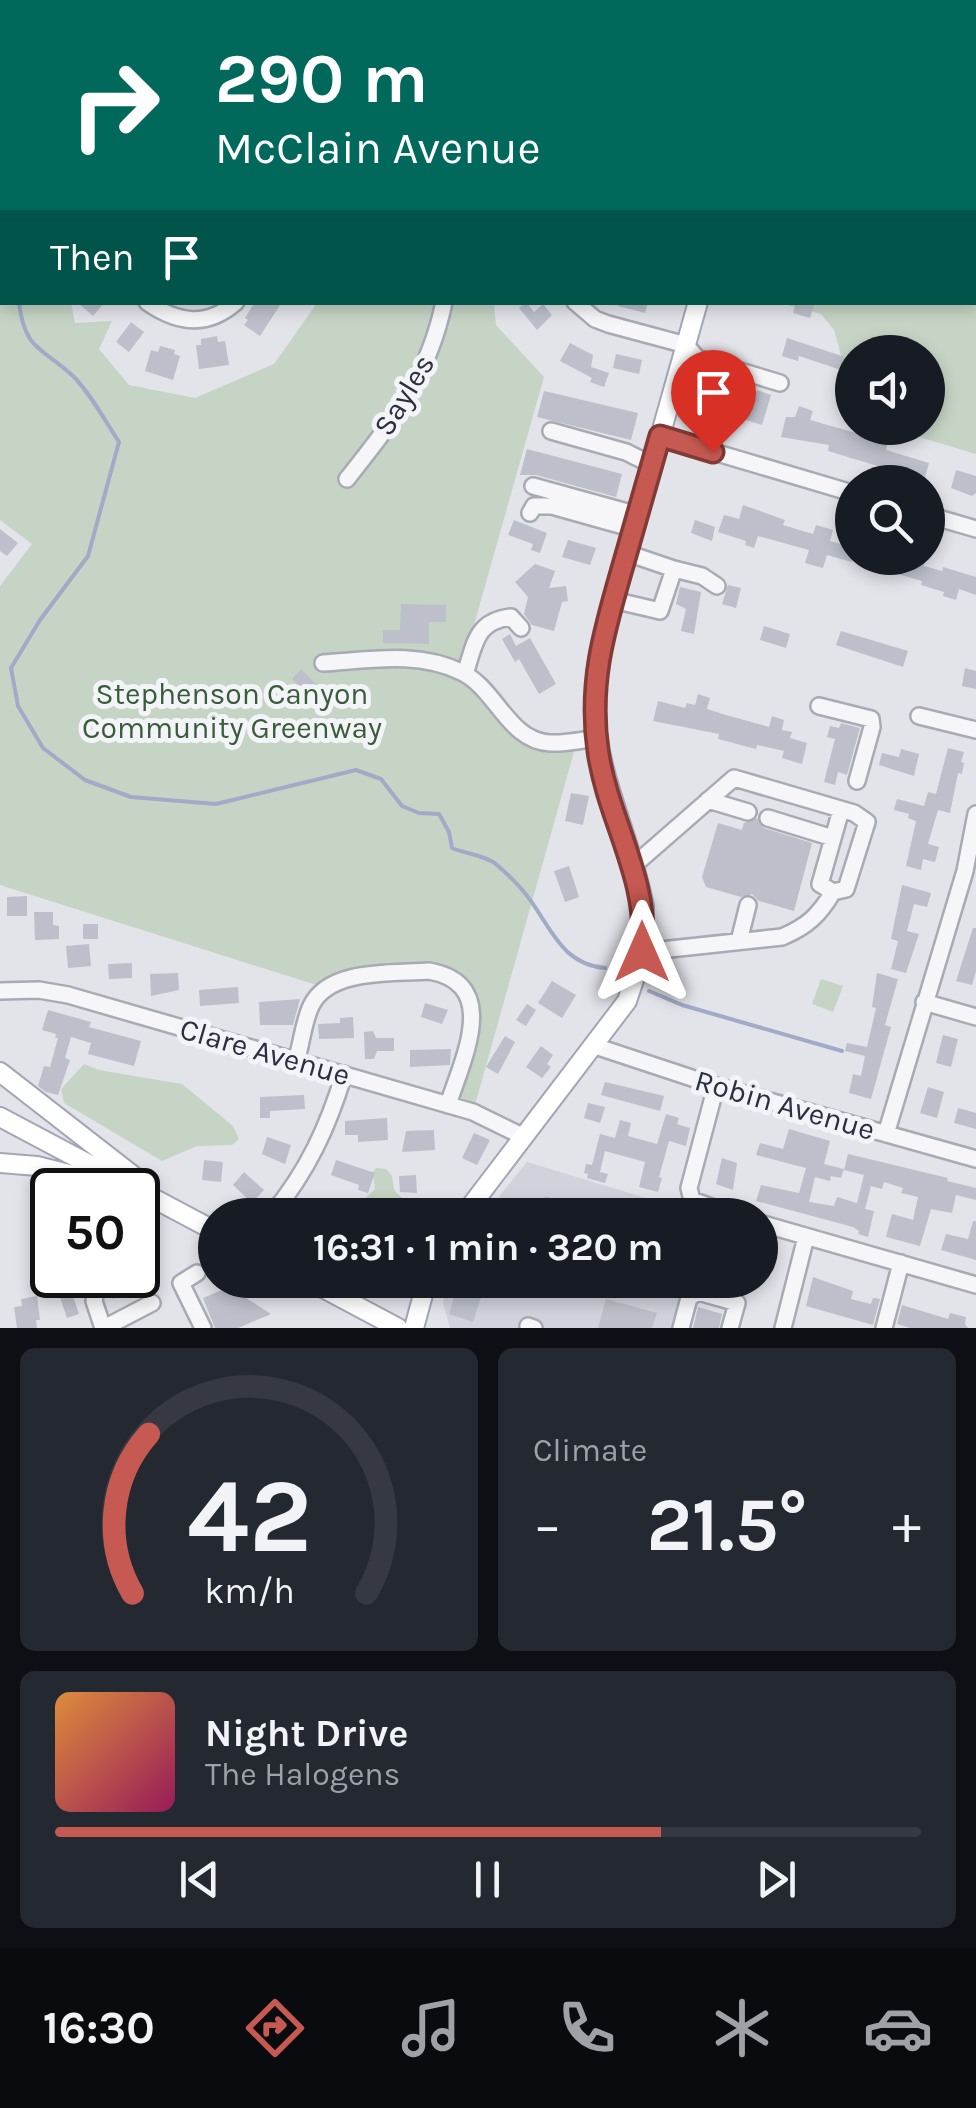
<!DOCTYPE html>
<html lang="en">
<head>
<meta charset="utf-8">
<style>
	:root { --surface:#171b24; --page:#242831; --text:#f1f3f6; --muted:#9ea1a6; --line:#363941; --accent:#c65951 }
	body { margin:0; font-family:Karla,sans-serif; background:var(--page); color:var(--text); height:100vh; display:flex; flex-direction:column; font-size:38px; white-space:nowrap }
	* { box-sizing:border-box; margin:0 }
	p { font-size:32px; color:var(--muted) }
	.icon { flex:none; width:55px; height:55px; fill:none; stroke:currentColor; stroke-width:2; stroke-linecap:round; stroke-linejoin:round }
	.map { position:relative; height:1328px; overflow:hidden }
	.side { display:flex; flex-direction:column; gap:20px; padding:20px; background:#0d0f14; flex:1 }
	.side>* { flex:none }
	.banner { position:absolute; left:0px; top:0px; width:978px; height:305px; box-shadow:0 5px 15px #0003; background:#00695c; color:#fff; overflow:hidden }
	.tools { position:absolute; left:835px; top:335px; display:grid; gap:20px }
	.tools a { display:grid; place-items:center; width:110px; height:110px; border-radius:50%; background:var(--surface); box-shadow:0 5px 15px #0003; font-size:50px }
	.speed { position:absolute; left:30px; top:1168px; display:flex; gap:20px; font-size:50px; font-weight:700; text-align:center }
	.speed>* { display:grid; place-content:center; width:130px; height:130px; border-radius:50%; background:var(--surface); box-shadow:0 5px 15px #0003; line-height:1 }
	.speed .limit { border:5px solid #111; border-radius:15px; background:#fff; color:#111 }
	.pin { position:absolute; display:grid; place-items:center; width:85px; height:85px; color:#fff; margin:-102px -42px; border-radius:50% 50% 50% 0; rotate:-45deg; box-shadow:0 0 10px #0007 }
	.pin .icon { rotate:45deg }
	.me { position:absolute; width:110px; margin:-55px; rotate:0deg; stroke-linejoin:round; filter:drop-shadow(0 0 8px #0008) }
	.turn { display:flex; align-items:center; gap:35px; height:210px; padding:0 50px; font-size:45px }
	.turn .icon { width:130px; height:130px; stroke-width:2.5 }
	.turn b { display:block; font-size:70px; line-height:85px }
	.then { display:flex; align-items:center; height:95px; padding:0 50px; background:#0003; gap:20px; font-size:38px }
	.big { font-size:75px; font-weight:700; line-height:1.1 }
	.side .widget { flex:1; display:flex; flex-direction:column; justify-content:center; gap:15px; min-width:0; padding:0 35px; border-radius:15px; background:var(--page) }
	.side .dial { align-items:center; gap:0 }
	.dial svg { height:260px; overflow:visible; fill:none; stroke:var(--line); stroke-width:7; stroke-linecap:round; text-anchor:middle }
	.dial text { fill:var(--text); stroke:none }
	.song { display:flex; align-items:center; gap:30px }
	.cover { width:120px; height:120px; border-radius:15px; background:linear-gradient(135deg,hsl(30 70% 55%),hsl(330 70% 35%)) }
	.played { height:10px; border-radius:5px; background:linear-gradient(90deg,var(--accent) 70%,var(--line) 70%) }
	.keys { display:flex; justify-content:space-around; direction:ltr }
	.heat { display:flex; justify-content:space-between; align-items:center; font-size:55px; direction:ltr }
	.side .tiles { flex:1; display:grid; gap:20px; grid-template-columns:1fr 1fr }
	.widget:last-child { grid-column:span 2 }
	.trip { position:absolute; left:198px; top:1198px; width:580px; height:100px; border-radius:50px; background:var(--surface); box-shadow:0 5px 15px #0003; font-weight:700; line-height:100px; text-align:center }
	.menu { display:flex; height:160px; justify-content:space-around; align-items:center; background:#090b0e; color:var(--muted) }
	.menu .icon { width:70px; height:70px }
	.menu .active { color:var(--accent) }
	.menu b { font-size:45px; color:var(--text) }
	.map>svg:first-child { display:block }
</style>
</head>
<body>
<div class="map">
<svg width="976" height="1328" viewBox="0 0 976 1328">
	<rect width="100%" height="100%" fill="#e3e4ea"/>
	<!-- built -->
	<path fill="#d1d3dc" d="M527 1162 702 1215H484Z
		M448 1280H707L705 1288 690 1284 675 1328H450L443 1303Z"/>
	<!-- green -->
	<path fill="#c5d4c5" d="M537 0H741L538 2Z
		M976 163V454L889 428H928V352H852V395L834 330 821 314 780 303 975 302Z
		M0 282H2V302L71 303 75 323 112 321 99 349 129 385 195 398 274 364 317 303H494L496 325 544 377 461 671 523 734 577 741 473 1112 448 1105 472 1009 440 973 326 988 0 885V586L32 544 0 520Z
		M821 979 843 986 833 1012 812 1004Z
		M84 1064 99 1070 182 1084 233 1126 239 1139 232 1145 197 1146 162 1161 64 1103 61 1089Z
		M376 1168 386 1169 392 1176 394 1190 406 1202 403 1215H361L357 1206 375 1189 373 1172Z"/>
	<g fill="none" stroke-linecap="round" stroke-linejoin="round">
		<!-- stream -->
		<path stroke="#a1abc8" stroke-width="4" d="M19 303C25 351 42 347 73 376 91 394 105 421 119 442L88 556 40 620 11 668 18 706 43 748 85 780 131 797 216 804 356 770 381 779 402 806 419 813 439 814 449 832 452 848C466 854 485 855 496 864 505 872 516 882 524 892 550 923 559 964 605 968
			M649 991 682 1005 842 1051"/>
	</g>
	<!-- building -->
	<path fill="#bdbfca" d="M77 302H105L93 316Z
		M255 302H282L260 336 244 325 248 320 245 318Z
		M526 302 534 312 543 304 552 315 537 330 519 308Z
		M619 302H648L645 313 618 306Z
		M796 302H815L810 318 793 313Z
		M131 322 144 332 129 352 116 342Z
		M217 336 218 342 225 341 229 365 199 369 196 345H201V339Z
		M787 338 845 357 841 370 799 356 798 361 782 356Z
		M570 343 593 355 591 367 609 373 604 387 590 382 592 378 560 361Z
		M160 346 175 350 174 354 180 356 173 380 145 371 151 350 158 352Z
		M616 354 642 360 639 374 613 368Z
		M703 383 754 401 757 390 771 395 762 425 739 418 740 413 698 397Z
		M544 391 638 413 631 440 537 417Z
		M799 406 813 411 810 420 888 442 886 450 929 463 925 477 915 473 913 479 903 476 904 474 828 451 829 445 781 437 786 417H795Z
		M527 449 622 474 616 497 536 475H520Z
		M956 470 976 476V493L972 496 951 488Z
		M743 505 785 520 783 525 813 534 816 525 833 530 830 541 852 547V562L827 555 823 568 805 563 809 550 758 536 754 548 745 545 746 541 718 532 724 515 739 519Z
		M514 520 547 533 540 553 531 550 533 544 508 535Z
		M695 520 715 527 712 541 691 533Z
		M0 529 18 543 7 556 0 551Z
		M568 540 596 548 590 565 562 557Z
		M867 558H912L925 562 924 566 942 571 943 567 976 577V595L959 589 956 600 943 596 944 592 921 585 922 581 884 570 885 566Z
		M535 564 555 571 549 588 566 586 568 601 562 602 554 631 532 625 524 614 528 597 515 582Z
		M728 585 741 588 736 608 722 604Z
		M680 587 701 592 694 634 681 631 686 609 676 604Z
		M401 604 446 605V622H429V644L383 643V630H400Z
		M764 626 790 634 786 648 760 640Z
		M841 631 908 651 903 667 836 645Z
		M510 634 516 646 530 638 556 684 539 694 519 659 515 662 502 639Z
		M965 668 976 671V689L962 686Z
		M301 669 326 694 316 703 292 679Z
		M698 694 710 698 707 709 726 715 769 727 772 716 784 720 782 730 792 732 790 738 807 743 802 764 782 758 784 751 757 745 756 749 718 739 719 734 653 721 658 701 685 708 687 703 695 705Z
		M841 723 860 728 847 775 838 772 835 785 824 782 835 739 827 737 830 726 839 728Z
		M948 748 964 752 961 762 964 763 962 774 958 773 950 813 938 810 928 844 939 847 935 862 923 859 921 870 906 866 916 821 908 818 909 814 894 810 897 799 924 806 928 792 936 794Z
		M901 749 919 754 914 776 879 765 882 753 899 757Z
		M571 793 589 796 583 825 565 821Z
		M757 818 764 828 812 843 794 911 759 901 752 894 741 897 706 887 702 877 718 823 742 830 744 823Z
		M569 866 579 897 565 902 554 871Z
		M902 885 931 893 927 907 914 904 907 931 919 934 906 973 891 969 898 941 891 939Z
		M27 896V916H7V897Z
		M34 912H53V925L59 926V939L35 940Z
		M83 924H98V939H83Z
		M973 928H976V971L972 985 956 981Z
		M89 944 91 966 68 968 66 946Z
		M132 963V978L109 979 108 964Z
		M178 973 179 990 151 996 150 974Z
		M877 973 898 979 885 1025 891 1027 871 1099 849 1093 853 1074 861 1076 865 1056 845 1051 847 1043 867 1047 876 1008 872 1007Z
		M552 981 576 995 562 1018 538 1003Z
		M238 987 239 1003 200 1006 199 990Z
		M300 999 293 1025H260L259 1002Z
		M425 1003 448 1010 442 1024 421 1017Z
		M527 1004 536 1010 526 1026 516 1020Z
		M48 1010 91 1022 89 1027 141 1041 134 1066 88 1054 91 1043 71 1037 65 1058 70 1060 58 1095 46 1092 38 1086 44 1066 50 1067 58 1038H55L56 1034 42 1030Z
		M353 1017 354 1038 319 1039 318 1024 340 1023V1018Z
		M373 1031 376 1038H394V1051H377L374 1059H365L364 1032Z
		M943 1035 958 1039 951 1067 936 1063Z
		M505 1036 515 1042 498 1074 486 1067Z
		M541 1046 553 1055 547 1064 551 1067 542 1078 526 1067Z
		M451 1049 450 1065 410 1067V1050Z
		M605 1082 664 1096 660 1111 601 1095Z
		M928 1087 944 1092 937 1118 920 1113Z
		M304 1095 305 1109 270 1111V1118H260V1097Z
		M588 1103 605 1107 600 1123 584 1118Z
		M958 1108 976 1113V1129L954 1123Z
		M666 1114 679 1118 677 1124 690 1128 686 1146 669 1141 659 1177 662 1178 658 1192 639 1187 645 1162 605 1151 600 1172 608 1174 605 1183 587 1178 588 1174 584 1173 586 1164 592 1165 600 1134 615 1138 620 1120 631 1123 628 1136 657 1144Z
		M387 1118 388 1140 358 1142V1135H345V1121Z
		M789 1129 830 1141 824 1164 844 1169 841 1178 831 1176 830 1181 815 1177 809 1202 834 1206 837 1197 857 1203 864 1175 844 1170 848 1154 948 1178 947 1181 976 1188V1200L956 1195 952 1213 931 1209 920 1246 886 1237 892 1214 913 1220 918 1197 901 1193 903 1188 884 1182 882 1189 871 1186 865 1209 874 1211 868 1237 858 1234 859 1231 853 1227 756 1201 761 1185 799 1193 806 1168 756 1155 760 1143 783 1149Z
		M434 1130 435 1150 402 1152 406 1131Z
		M474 1133 490 1140 477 1165 462 1158Z
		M267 1137 291 1145 285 1164 262 1154Z
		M722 1158 737 1163 733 1190 716 1184Z
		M204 1160 223 1162 221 1182 202 1180Z
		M336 1160 375 1173 368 1193 358 1190 359 1185 331 1175Z
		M244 1172 264 1190 252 1203 233 1185Z
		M416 1175 417 1193 400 1192 399 1176Z
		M545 1196 599 1212V1215H539Z
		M973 1221H976V1260L941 1250 946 1234 968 1239Z
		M116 1275H133L139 1287 113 1299 108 1288 109 1282 117 1278Z
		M813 1277 853 1291 851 1299 871 1304 873 1298 880 1299 873 1325 806 1306Z
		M455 1280 486 1282 473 1322 449 1314 455 1294 451 1293Z
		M636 1280H669L666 1291 636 1283Z
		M69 1284 79 1314 67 1318 57 1288Z
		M229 1287 271 1314 238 1328H215L203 1298Z
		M37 1296 40 1320H36L37 1328H17L14 1307 22 1306 21 1299Z
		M606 1299 657 1313 652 1328H598Z
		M902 1305 948 1319 950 1313 966 1317 965 1324 968 1328H910L897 1324Z
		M698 1307 722 1314 719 1328H693Z"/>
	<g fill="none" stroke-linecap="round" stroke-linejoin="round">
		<defs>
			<path id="minor" d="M197 0V2
				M417 0V2
				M951 2 952 0
				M975 46 976 53
				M0 68H2
				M0 236 2 238
				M0 263 2 260
				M975 282H976
				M147 302C177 323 207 328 236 302
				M575 302 595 319 608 324 686 345 697 358 780 383
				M551 431 626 452 652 465
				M660 436 852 493
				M347 479C392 422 429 376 444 302
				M533 486 638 515
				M530 513 534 506H552L634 529
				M928 515 976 529
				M674 569 702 576 717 586
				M613 600 660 611 674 569 627 553
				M323 663C370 660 418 651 461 672 496 688 508 741 550 743 565 744 582 740 597 738
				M465 674C475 643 476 621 511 617L521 628
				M819 706 871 719 872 727 857 781
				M919 716 976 730
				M708 800 748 812
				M768 818 833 838
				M633 866 734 778 854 813 867 822 846 889 833 892C819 915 808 926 782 937L642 952
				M833 892 820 884 841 810
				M739 941 748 905
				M0 991 39 990 68 995 473 1112 524 1137
				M924 1002 976 1017
				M595 1046 716 1086 976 1159
				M296 1061C302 1043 303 1023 311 1006 329 968 393 974 429 971 502 984 462 1060 448 1105
				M716 1086 689 1188 692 1200 733 1215
				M886 1134 965 871 976 814
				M272 1214C307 1172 328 1127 344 1074
				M760 1223 976 1285
				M197 1273 181 1283 203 1328
				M99 1275 94 1301 103 1328
				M528 1326 534 1328
				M104 1328 152 1303
				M681 1328 689 1298 698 1292 737 1303 730 1328
				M783 1328 806 1237
				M884 1328 901 1263"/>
			<path id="major" d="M787 2V0
				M0 1072 140 1181
				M0 1117 215 1231
				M0 1163 37 1166 117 1186
				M464 1215 627 1001 641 959 644 906C625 811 576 744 602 642L698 302
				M308 1280 398 1328
				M414 1328 427 1280"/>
		</defs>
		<!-- minor casing -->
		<use href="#minor" stroke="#a8aab4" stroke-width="20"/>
		<!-- major casing -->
		<use href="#major" stroke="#a3a6b5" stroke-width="22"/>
		<!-- minor -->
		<use href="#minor" stroke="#f6f6f9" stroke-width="15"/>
		<!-- major -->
		<use href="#major" stroke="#fff" stroke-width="18"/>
	</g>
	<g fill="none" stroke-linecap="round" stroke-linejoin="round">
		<defs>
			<path id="route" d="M642 952C650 879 608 821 598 751 588 681 605 628 624 562 636 520 648 478 660 436L713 452"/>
		</defs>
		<!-- route casing -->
		<use href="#route" stroke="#813a35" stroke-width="25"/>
		<!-- route -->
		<use href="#route" stroke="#c65951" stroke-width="18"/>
	</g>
	<g text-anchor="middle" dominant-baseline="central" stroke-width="10" stroke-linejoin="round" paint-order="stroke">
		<!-- street labels -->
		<g font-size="30" fill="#2c2f41" stroke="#f3f4f8">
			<text transform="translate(404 395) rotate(-59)">Sayles</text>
			<text transform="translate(265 1052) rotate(16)">Clare Avenue</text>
			<text transform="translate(785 1105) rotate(16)">Robin Avenue</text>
		</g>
		<!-- park labels -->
		<g font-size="30" fill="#3a5c3b" stroke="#f3f4f8">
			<text x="232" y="694">Stephenson Canyon<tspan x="232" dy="34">Community Greenway</tspan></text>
		</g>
	</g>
</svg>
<div class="tools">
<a><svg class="icon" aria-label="sound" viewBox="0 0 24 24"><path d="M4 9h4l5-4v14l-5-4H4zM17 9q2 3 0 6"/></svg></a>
<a><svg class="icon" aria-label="search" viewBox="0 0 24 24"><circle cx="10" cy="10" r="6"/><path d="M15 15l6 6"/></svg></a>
</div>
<div class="speed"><div class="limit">50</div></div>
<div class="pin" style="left:713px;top:452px;background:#d93025"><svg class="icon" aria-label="arrive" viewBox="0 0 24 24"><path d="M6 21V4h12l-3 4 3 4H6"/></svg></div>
<svg class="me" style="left:642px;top:952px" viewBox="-20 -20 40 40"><path d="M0-17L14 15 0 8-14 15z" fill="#c65951" stroke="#fff" stroke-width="4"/></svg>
<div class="trip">16:31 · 1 min · 320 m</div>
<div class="banner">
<div class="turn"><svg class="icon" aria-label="right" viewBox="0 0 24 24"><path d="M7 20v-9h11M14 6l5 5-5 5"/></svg><div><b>290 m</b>McClain Avenue</div></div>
<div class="then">Then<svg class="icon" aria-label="arrive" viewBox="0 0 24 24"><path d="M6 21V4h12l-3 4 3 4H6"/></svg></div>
</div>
</div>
<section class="side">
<div class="tiles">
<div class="widget dial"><svg viewBox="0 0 100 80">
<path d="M14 69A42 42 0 1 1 86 69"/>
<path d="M14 69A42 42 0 0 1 19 20" stroke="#c65951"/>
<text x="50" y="56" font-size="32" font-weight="700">42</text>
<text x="50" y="72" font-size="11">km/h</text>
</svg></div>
<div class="widget"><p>Climate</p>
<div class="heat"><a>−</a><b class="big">21.5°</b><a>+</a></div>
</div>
<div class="widget">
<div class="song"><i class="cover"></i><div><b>Night Drive</b><p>The Halogens</p></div></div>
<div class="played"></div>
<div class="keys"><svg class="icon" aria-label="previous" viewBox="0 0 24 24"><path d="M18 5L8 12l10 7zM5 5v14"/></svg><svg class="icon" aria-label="pause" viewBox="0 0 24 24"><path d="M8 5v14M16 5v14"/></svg><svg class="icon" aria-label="next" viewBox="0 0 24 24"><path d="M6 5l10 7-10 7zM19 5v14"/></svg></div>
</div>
</div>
</section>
<nav class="menu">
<b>16:30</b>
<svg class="icon active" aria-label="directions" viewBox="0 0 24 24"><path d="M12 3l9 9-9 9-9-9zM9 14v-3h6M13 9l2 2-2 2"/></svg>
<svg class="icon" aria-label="music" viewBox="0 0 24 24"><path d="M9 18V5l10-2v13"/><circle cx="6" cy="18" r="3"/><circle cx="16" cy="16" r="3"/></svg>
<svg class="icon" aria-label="phone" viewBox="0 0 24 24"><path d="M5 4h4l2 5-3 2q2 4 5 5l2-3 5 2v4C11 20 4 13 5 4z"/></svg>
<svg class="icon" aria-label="climate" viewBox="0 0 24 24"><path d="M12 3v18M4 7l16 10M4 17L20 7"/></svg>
<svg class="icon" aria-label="car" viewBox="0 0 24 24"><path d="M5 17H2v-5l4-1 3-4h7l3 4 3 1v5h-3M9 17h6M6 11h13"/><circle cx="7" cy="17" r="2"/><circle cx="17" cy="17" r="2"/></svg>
</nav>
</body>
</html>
